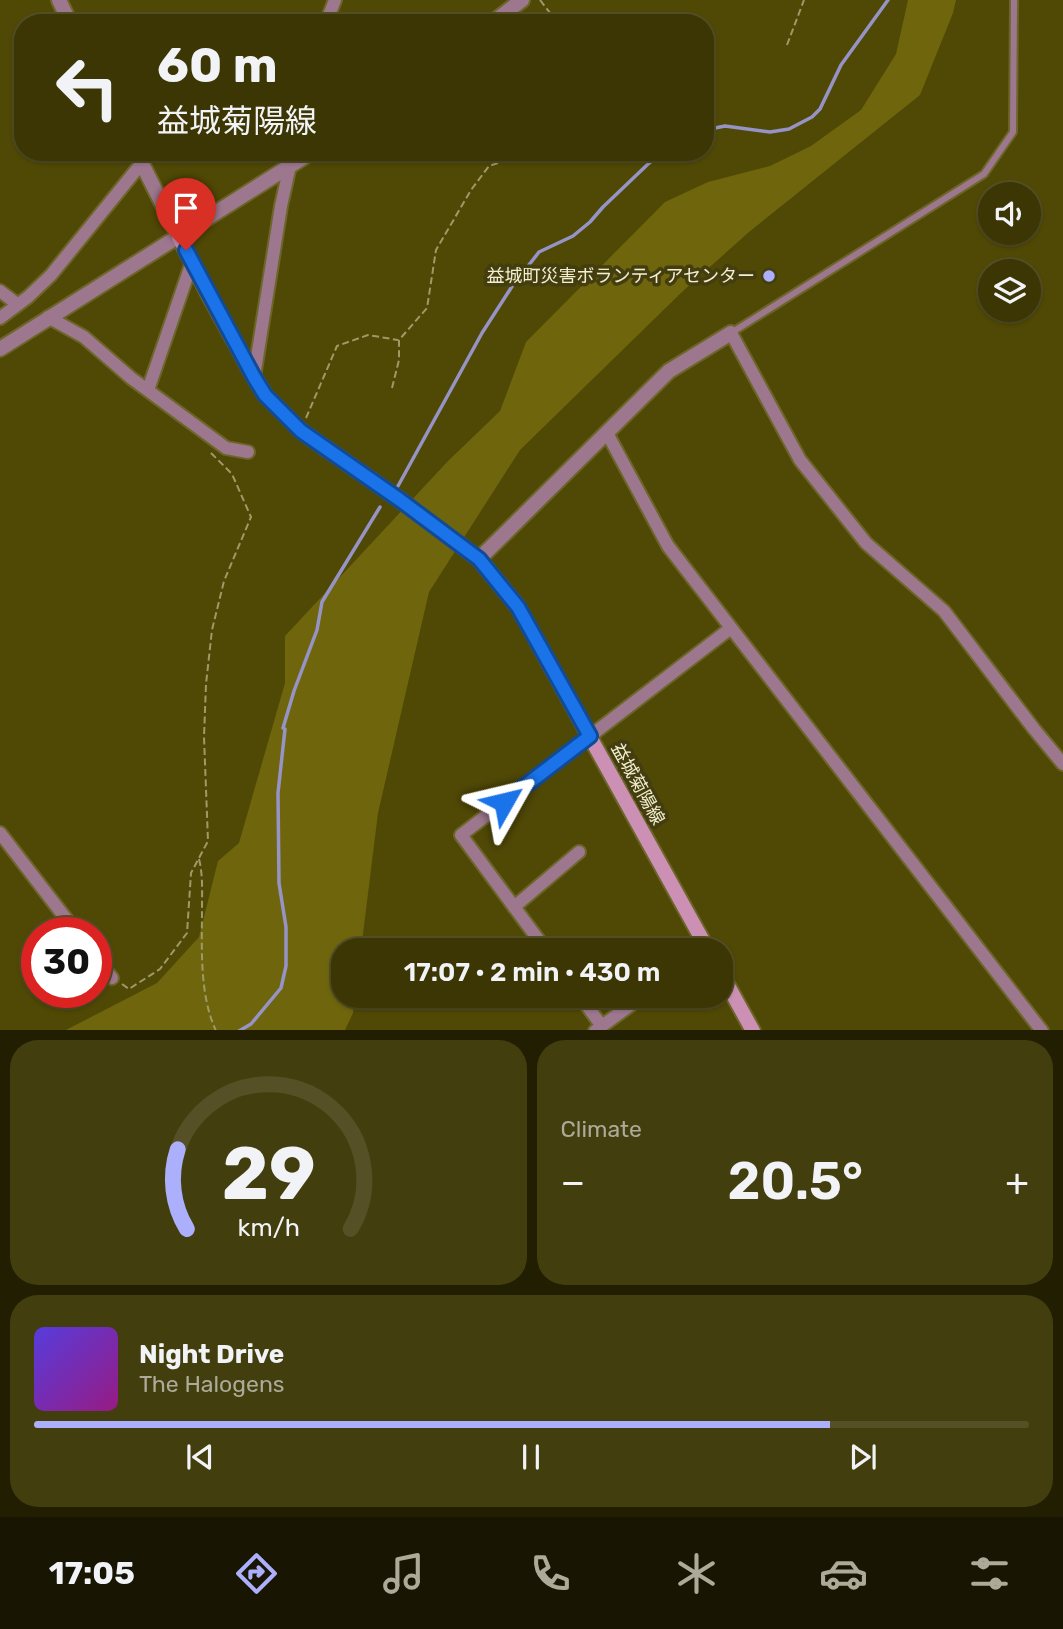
<!DOCTYPE html>
<html lang="en">
<head>
<meta charset="utf-8">
<style>
	:root { --surface:#3c3604; --page:#433e0e; --text:#f1f3f6; --muted:#acab9a; --line:#555026; --accent:#acaffb }
	body { margin:0; font-family:Rubik,"Noto Sans JP",sans-serif; background:var(--page); color:var(--text); height:100vh; display:flex; flex-direction:column; font-size:26px; white-space:nowrap }
	* { box-sizing:border-box; margin:0 }
	p { font-size:23px; color:var(--muted) }
	.icon { flex:none; width:38px; height:38px; fill:none; stroke:currentColor; stroke-width:2; stroke-linecap:round; stroke-linejoin:round }
	.map { position:relative; height:1030px; overflow:hidden }
	.drawer { display:flex; flex-direction:column; gap:10px; padding:10px; background:#211e02; flex:1 }
	.drawer>* { flex:none }
	.banner { position:absolute; left:14px; top:14px; width:700px; height:147px; border-radius:28px; box-shadow:0 2px 5px #0004,0 0 0 2px var(--line); background:#3c3604; color:var(--text); overflow:hidden }
	.buttons { position:absolute; left:978px; top:182px; display:grid; gap:14px }
	.buttons a { display:grid; place-items:center; width:63px; height:63px; border-radius:50%; background:var(--surface); box-shadow:0 2px 5px #0004,0 0 0 2px var(--line); font-size:35px }
	.speed { position:absolute; left:21px; top:917px; display:flex; gap:14px; font-size:35px; font-weight:700; text-align:center }
	.speed>* { display:grid; place-content:center; width:91px; height:91px; border-radius:50%; background:var(--surface); box-shadow:0 2px 5px #0004,0 0 0 2px var(--line); line-height:1 }
	.speed .limit { border:10px solid #d22; background:#fff; color:#111 }
	.pin { position:absolute; display:grid; place-items:center; width:60px; height:60px; color:#fff; margin:-72px -30px; border-radius:50% 50% 50% 0; rotate:-45deg; box-shadow:0 0 7px #0007 }
	.pin .icon { rotate:45deg }
	.me { position:absolute; width:77px; margin:-38px; rotate:53deg; stroke-linejoin:round; filter:drop-shadow(0 0 5px #0008) }
	.turn { display:flex; align-items:center; gap:24px; height:147px; padding:0 28px; font-size:32px }
	.turn .icon { width:91px; height:91px; stroke-width:2.5 }
	.turn b { display:block; font-size:49px; line-height:60px }
	.big { font-size:52px; font-weight:600; line-height:1.1 }
	.drawer .widget { flex:1; display:flex; flex-direction:column; justify-content:center; gap:10px; min-width:0; padding:0 24px; border-radius:28px; background:var(--page) }
	.drawer .dial { align-items:center; gap:0 }
	.dial svg { height:182px; overflow:visible; fill:none; stroke:var(--line); stroke-width:7; stroke-linecap:round; text-anchor:middle }
	.dial text { fill:var(--text); stroke:none }
	.song { display:flex; align-items:center; gap:21px }
	.cover { width:84px; height:84px; border-radius:10px; background:linear-gradient(135deg,hsl(250 70% 55%),hsl(310 70% 35%)) }
	.played { height:7px; border-radius:4px; background:linear-gradient(90deg,var(--accent) 80%,var(--line) 80%) }
	.keys { display:flex; justify-content:space-around; direction:ltr }
	.heat { display:flex; justify-content:space-between; align-items:center; font-size:38px; direction:ltr }
	.drawer .tiles { flex:1; display:grid; gap:10px; grid-template-columns:1fr 1fr }
	.widget:last-child { grid-column:span 2 }
	.trip { position:absolute; left:331px; top:938px; width:402px; height:70px; border-radius:28px; background:var(--surface); box-shadow:0 2px 5px #0004,0 0 0 2px var(--line); font-weight:600; line-height:70px; text-align:center }
	.menu { display:flex; height:112px; justify-content:space-around; align-items:center; background:#181602; color:var(--muted) }
	.menu .icon { width:49px; height:49px }
	.menu .on { color:var(--accent) }
	.menu b { font-size:32px; color:var(--text) }
	.map>svg:first-child { display:block }
</style>
</head>
<body>
<div class="map">
<svg width="1063" height="1031" viewBox="0 0 1063 1031">
	<rect width="100%" height="100%" fill="#504805"/>
	<!-- green -->
	<path fill="#6f650d" d="M908 0H956L953 13 920 95 749 232 683 291 520 450 429 592 378 813 361 950H343V996H355L353 1013 345 1030 64 1031 157 983 199 937 218 861 239 843 285 683V636L448 461 500 411 526 342 665 202 708 182 770 166 811 146 861 110 896 54Z"/>
	<g fill="none" stroke-linecap="round" stroke-linejoin="round">
		<!-- stream -->
		<path stroke="#9694c7" stroke-width="3.5" d="M705 130 725 126 770 132 789 129 812 117 820 109 841 65 888 0
			M398 486 482 333 511 288 539 252 573 236 590 222 603 207 647 165 663 152
			M239 1031 251 1024 281 988 286 966V927L279 883 278 793 285 729 283 728 294 691 317 630 322 602 380 507"/>
		<defs>
			<path id="service" d="M731 333 984 174 1013 132 1014 0"/>
			<path id="minor" d="M326 23 335 0
				M0 291 17 304
				M48 317 84 337 131 378 226 448 248 452
				M0 318 28 297 51 275 141 164
				M731 333 800 460 866 543 944 611 1034 729 1063 764
				M254 377 281 206 293 152
				M148 390 192 262
				M607 433 668 546 1042 1031
				M0 833 77 933
				M514 907 579 852
				M546 950 461 835 731 628
				M96 958 112 978
				M580 996 601 1025
				M595 1031 643 996"/>
			<path id="tertiary" d="M59 0 70 23
				M492 23 522 0
				M136 152 179 237
				M0 349 312 152
				M479 559 669 371 731 333"/>
			<path id="secondary" d="M179 237 210 297 254 377 265 395 301 431 400 500 479 559 518 607 708 950
				M721 973 753 1031"/>
		</defs>
		<!-- service casing -->
		<use href="#service" stroke="#6d662a" stroke-width="10"/>
		<!-- minor casing -->
		<use href="#minor" stroke="#6d662a" stroke-width="16"/>
		<!-- tertiary casing -->
		<use href="#tertiary" stroke="#6d662a" stroke-width="18"/>
		<!-- secondary casing -->
		<use href="#secondary" stroke="#6d662a" stroke-width="18"/>
		<!-- path -->
		<path stroke="#9f9968" stroke-width="2" stroke-dasharray="7 3.5" stroke-linecap="butt" d="M540 0 558 23
			M787 45 804 0
			M392 388 399 360V340L427 308 436 250 471 190 489 166 513 158 545 160
			M306 418 337 346 368 335 398 340
			M199 859C203 875 202 891 202 908 202 947 199 994 216 1031
			M122 984 129 989 160 969 187 933 191 873 208 841 204 737 206 684 212 630 224 581 251 517 232 474 210 452"/>
		<!-- service -->
		<use href="#service" stroke="#9d778e" stroke-width="6"/>
		<!-- minor -->
		<use href="#minor" stroke="#9d778e" stroke-width="12"/>
		<!-- tertiary -->
		<use href="#tertiary" stroke="#9d778e" stroke-width="14"/>
		<!-- secondary -->
		<use href="#secondary" stroke="#cc90b5" stroke-width="14"/>
	</g>
	<g fill="none" stroke-linecap="round" stroke-linejoin="round">
		<defs>
			<path id="route" d="M186 250 254 377 265 395 301 431 400 500 479 559 518 607 590 736 504 802"/>
		</defs>
		<!-- route casing -->
		<use href="#route" stroke="#114b97" stroke-width="18"/>
		<!-- route -->
		<use href="#route" stroke="#1a73e8" stroke-width="12"/>
	</g>
	<!-- markers -->
	<circle fill="#acaffb" stroke="#433d0f" stroke-width="2.5" cx="769" cy="276" r="7"/>
	<g text-anchor="middle" dominant-baseline="central" stroke-width="7" stroke-linejoin="round" paint-order="stroke">
		<!-- poi labels -->
		<g font-size="18" fill="#f2eed0" stroke="#433d0f" text-anchor="end">
			<text x="755" y="276">益城町災害ボランティアセンター</text>
		</g>
		<!-- street labels -->
		<g font-size="18" fill="#f2eed0" stroke="#433d0f">
			<text transform="translate(638 784) rotate(61)">益城菊陽線</text>
		</g>
	</g>
</svg>
<div class="buttons">
<a><svg class="icon" aria-label="sound" viewBox="0 0 24 24"><path d="M4 9h4l5-4v14l-5-4H4zM17 9q2 3 0 6"/></svg></a>
<a><svg class="icon" aria-label="layers" viewBox="0 0 24 24"><path d="M12 4l9 5-9 5-9-5zM3 14l9 5 9-5"/></svg></a>
</div>
<div class="speed"><div class="limit">30</div></div>
<div class="pin" style="left:186px;top:250px;background:#d93025"><svg class="icon" aria-label="arrive" viewBox="0 0 24 24"><path d="M6 21V4h12l-3 4 3 4H6"/></svg></div>
<svg class="me" style="left:504px;top:802px" viewBox="-20 -20 40 40"><path d="M0-17L14 15 0 8-14 15z" fill="#1a73e8" stroke="#fff" stroke-width="4"/></svg>
<div class="trip">17:07 · 2 min · 430 m</div>
<div class="banner">
<div class="turn"><svg class="icon" aria-label="left" viewBox="0 0 24 24"><path d="M17 20v-9H6M10 6l-5 5 5 5"/></svg><div><b>60 m</b>益城菊陽線</div></div>
</div>
</div>
<section class="drawer">
<div class="tiles">
<div class="widget dial"><svg viewBox="0 0 100 80">
<path d="M14 69A42 42 0 1 1 86 69"/>
<path d="M14 69A42 42 0 0 1 10 34" stroke="#acaffb"/>
<text x="50" y="56" font-size="32" font-weight="700">29</text>
<text x="50" y="72" font-size="11">km/h</text>
</svg></div>
<div class="widget"><p>Climate</p>
<div class="heat"><a>−</a><b class="big">20.5°</b><a>+</a></div>
</div>
<div class="widget">
<div class="song"><i class="cover"></i><div><b>Night Drive</b><p>The Halogens</p></div></div>
<div class="played"></div>
<div class="keys"><svg class="icon" aria-label="previous" viewBox="0 0 24 24"><path d="M18 5L8 12l10 7zM5 5v14"/></svg><svg class="icon" aria-label="pause" viewBox="0 0 24 24"><path d="M8 5v14M16 5v14"/></svg><svg class="icon" aria-label="next" viewBox="0 0 24 24"><path d="M6 5l10 7-10 7zM19 5v14"/></svg></div>
</div>
</div>
</section>
<nav class="menu">
<b>17:05</b>
<svg class="icon on" aria-label="directions" viewBox="0 0 24 24"><path d="M12 3l9 9-9 9-9-9zM9 14v-3h6M13 9l2 2-2 2"/></svg>
<svg class="icon" aria-label="music" viewBox="0 0 24 24"><path d="M9 18V5l10-2v13"/><circle cx="6" cy="18" r="3"/><circle cx="16" cy="16" r="3"/></svg>
<svg class="icon" aria-label="phone" viewBox="0 0 24 24"><path d="M5 4h4l2 5-3 2q2 4 5 5l2-3 5 2v4C11 20 4 13 5 4z"/></svg>
<svg class="icon" aria-label="climate" viewBox="0 0 24 24"><path d="M12 3v18M4 7l16 10M4 17L20 7"/></svg>
<svg class="icon" aria-label="car" viewBox="0 0 24 24"><path d="M5 17H2v-5l4-1 3-4h7l3 4 3 1v5h-3M9 17h6M6 11h13"/><circle cx="7" cy="17" r="2"/><circle cx="17" cy="17" r="2"/></svg>
<svg class="icon" aria-label="filters" viewBox="0 0 24 24"><path d="M4 7h16M4 17h16"/><circle cx="9" cy="7" r="2"/><circle cx="15" cy="17" r="2"/></svg>
</nav>
</body>
</html>
